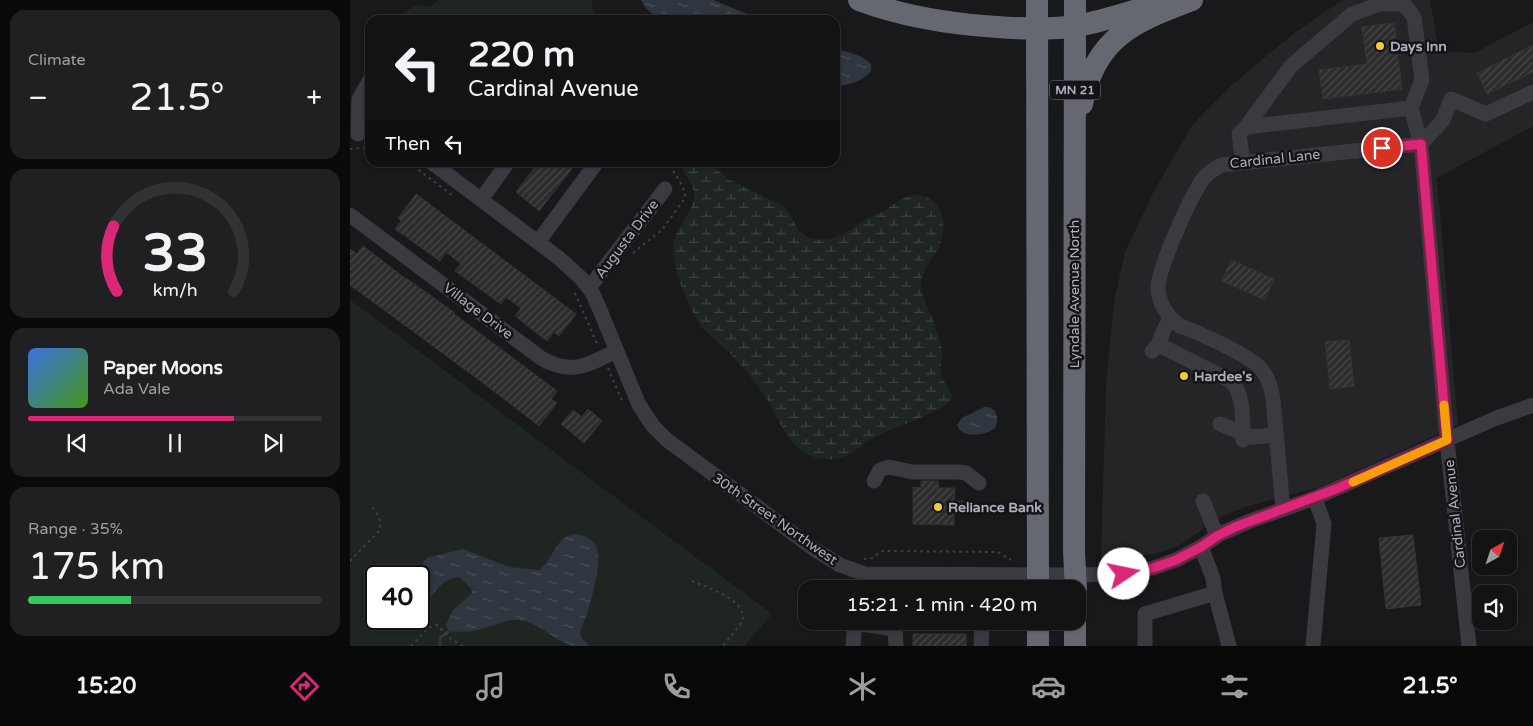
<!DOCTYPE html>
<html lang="en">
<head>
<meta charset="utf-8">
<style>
	:root { --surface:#131314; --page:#202022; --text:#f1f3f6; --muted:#9d9ea0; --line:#323234; --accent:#db2777 }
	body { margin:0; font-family:"Varela Round",sans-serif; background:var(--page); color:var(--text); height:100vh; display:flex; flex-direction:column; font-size:19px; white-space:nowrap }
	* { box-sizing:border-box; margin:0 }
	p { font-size:16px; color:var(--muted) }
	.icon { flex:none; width:28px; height:28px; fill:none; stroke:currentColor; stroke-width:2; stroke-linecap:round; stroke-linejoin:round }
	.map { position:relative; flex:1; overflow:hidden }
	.drawer { display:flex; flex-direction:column; gap:10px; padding:10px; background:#0a0a0b; width:350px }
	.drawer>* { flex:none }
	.guide { position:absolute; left:15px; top:15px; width:475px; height:152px; border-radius:15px; box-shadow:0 1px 4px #0004,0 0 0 1px var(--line); background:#131314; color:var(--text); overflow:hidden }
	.needle { width:32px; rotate:40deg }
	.controls { position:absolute; left:1122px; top:530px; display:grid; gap:10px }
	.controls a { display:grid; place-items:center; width:45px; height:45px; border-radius:10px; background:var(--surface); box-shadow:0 1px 4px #0004,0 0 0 1px var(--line); font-size:25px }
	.speed { position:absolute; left:15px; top:565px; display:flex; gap:10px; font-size:25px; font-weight:700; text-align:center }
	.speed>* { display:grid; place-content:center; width:65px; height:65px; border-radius:50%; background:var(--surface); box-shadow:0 1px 4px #0004,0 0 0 1px var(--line); line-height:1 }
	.speed .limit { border:2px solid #111; border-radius:8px; background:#fff; color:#111 }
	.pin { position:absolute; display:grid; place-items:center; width:42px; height:42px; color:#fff; margin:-21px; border:2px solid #fff; border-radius:50%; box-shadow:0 1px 5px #0007 }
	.me { position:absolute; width:55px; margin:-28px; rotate:79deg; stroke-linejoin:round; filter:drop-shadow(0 0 4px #0008) }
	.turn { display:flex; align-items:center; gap:18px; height:105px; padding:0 20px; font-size:22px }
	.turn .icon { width:65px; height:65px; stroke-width:2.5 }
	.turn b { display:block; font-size:35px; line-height:42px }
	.then { display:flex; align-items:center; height:48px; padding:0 20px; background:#0003; gap:10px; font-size:19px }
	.big { font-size:38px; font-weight:600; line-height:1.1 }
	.drawer .card { flex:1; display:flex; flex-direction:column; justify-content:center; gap:8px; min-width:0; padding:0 18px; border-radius:15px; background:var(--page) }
	.drawer .dial { align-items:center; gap:0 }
	.dial svg { height:130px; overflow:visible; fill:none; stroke:var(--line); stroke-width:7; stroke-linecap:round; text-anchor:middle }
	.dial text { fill:var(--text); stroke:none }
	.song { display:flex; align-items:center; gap:15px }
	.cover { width:60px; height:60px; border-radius:8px; background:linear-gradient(135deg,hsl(220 70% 55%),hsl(100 70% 35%)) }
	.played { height:5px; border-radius:2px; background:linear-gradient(90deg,var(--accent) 70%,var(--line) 70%) }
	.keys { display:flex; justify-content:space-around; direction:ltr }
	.heat { display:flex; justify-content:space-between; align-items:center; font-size:28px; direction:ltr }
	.charge { height:8px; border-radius:4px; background:linear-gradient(90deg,#34c759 35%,var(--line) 0) }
	.trip { position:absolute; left:448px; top:580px; width:288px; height:50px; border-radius:15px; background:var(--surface); box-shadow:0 1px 4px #0004,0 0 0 1px var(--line); font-weight:600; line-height:50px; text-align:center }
	.tabs { display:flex; height:80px; justify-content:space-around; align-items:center; background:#080808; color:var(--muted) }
	.tabs .icon { width:35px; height:35px }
	.tabs .selected { color:var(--accent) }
	.tabs b { font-size:22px; color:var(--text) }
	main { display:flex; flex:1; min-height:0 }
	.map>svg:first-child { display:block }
</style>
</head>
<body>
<main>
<section class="drawer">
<div class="card"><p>Climate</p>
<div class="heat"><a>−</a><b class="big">21.5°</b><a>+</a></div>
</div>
<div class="card dial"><svg viewBox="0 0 100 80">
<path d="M14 69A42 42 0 1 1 86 69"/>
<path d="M14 69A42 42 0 0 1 12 29" stroke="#db2777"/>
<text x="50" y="56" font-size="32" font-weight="700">33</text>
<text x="50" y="72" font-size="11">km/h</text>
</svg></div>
<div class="card">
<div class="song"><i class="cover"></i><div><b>Paper Moons</b><p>Ada Vale</p></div></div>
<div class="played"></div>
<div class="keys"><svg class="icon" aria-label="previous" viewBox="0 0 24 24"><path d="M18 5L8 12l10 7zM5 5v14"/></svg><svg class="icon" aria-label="pause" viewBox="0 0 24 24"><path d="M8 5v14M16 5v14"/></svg><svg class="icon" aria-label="next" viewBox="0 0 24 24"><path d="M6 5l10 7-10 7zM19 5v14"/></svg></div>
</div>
<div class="card"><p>Range · 35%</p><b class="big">175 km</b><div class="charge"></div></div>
</section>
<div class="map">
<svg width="1183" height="646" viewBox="0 0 1183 646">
	<defs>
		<pattern id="wetland-marsh" width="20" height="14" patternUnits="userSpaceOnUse" patternTransform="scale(1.25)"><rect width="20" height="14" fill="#1f2621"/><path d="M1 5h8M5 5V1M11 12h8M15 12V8" fill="none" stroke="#3d433f"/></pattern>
		<pattern id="water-ripples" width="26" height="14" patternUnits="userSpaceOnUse" patternTransform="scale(1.25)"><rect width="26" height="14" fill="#2f363f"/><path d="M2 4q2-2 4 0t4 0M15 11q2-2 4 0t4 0" fill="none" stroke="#4a5159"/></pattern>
		<pattern id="building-hatch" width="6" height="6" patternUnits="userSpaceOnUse" patternTransform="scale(1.25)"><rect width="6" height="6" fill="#2c2c2f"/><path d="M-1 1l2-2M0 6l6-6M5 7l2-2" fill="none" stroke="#48484b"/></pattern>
	</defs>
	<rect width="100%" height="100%" fill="#19191b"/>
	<!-- built -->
	<path fill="#252528" d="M992 0H1080L1089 51 1124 53 1183 22V126L1087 178 1108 425 970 487 895 507 871 517 828 546 806 554 751 560 756 384 764 302 775 252 804 191 843 124 883 84 943 34Z"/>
	<!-- green -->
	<path fill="#1f2621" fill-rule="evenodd" d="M88 0H241L246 20H49L46 18 66 5 80 7Z
		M0 300 422 614 394 646H0ZM26 576H69V619H26Z"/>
	<!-- wetland -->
	<path fill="url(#wetland-marsh)" d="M329 163H363L366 169 378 179 435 207C443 216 444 228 454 235 468 245 491 237 504 228 508 225 512 221 516 219 523 216 531 213 537 209 550 200 561 190 578 198 597 208 596 232 588 249 582 260 572 270 571 282 570 297 581 312 585 326 588 334 591 343 592 351 593 356 591 362 591 367 590 378 596 385 602 394L601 401C579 418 550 424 525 437 515 442 504 453 493 457 488 459 480 460 475 459 463 458 452 453 445 445 431 431 425 409 413 393 403 380 393 367 382 355 371 343 355 334 347 320 337 302 328 280 324 260 317 230 346 214 344 193 343 182 333 172 329 163Z"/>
	<!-- water -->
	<path fill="url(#water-ripples)" d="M291 0H363L412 20H309L296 8Z
		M485 48C498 53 511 54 521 64V71C512 82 499 85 485 86Z
		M634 407C647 406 650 418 645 428 635 436 612 439 607 425L612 418Z
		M226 534C234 536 242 538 246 546 253 559 243 593 239 607 237 616 232 624 230 633L231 637 239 646C234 646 228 646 224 646 203 641 189 621 168 620 157 619 148 624 138 627 127 631 111 633 99 631L96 625 103 610 122 593 121 588 109 577C87 579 82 600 69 614 69 598 64 568 77 558L113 549 159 567 189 570C205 558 205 536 226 534Z"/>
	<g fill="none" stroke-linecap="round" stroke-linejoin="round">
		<!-- stream -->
		<path stroke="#2f363f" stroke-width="3" d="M90 646V638L99 631"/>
	</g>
	<!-- building -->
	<path fill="url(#building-hatch)" stroke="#343337" d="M1044 23 1052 89 973 99 969 70 1017 64 1012 27Z
		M1183 45V72L1137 94 1127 73Z
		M189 162H227L189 211 166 192Z
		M66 194 226 314 209 336 204 332 197 341 165 316 171 308 156 297 151 304 105 271 111 264 96 252 90 261 45 229 51 221 48 218Z
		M13 246 56 279V278L105 313 104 314 207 391 201 399 207 403 189 426 132 382 0 285V249L7 254Z
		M881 260 924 279 915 300 872 281Z
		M999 340 1004 386 980 389 975 342Z
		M238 409 252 421 234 443 211 424 223 410 232 417Z
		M571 481H588V488H605L604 501H613V513H604V525L563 524V487L571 488Z
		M1063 535 1071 605 1036 609 1029 538Z
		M563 634H616V646H563Z"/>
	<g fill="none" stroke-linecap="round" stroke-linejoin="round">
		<!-- path -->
		<path stroke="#404147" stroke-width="2" stroke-dasharray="2.5 4" stroke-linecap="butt" d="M0 149 20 147
			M58 162 102 195
			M283 253 312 230 335 198C336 186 323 173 318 162
			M225 293 248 346
			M258 368 273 403
			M514 559 522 558 532 551 648 552 661 560
			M0 561 28 532C34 521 27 514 21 505
			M342 581C357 588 399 600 392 622L373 646
			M61 646 80 627 87 625 101 639 113 646"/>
		<!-- minor -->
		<path stroke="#3a3a40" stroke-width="15" d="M1061 108 1072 80 1064 17 1054 4H1030L1002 14 941 66 896 127 1061 108 1071 144 1097 440 1119 646
			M8 134 9 99 20 80
			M1071 144 1093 120 1101 99 1136 114 1183 92
			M81 162 209 258 231 278 242 292 250 310 289 405 303 426 317 440 464 549 490 565 515 574 726 575 774 574 803 568 826 560 851 547 870 534 900 521 965 498 1144 419 1183 405
			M893 162 889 134 896 127
			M131 200 158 162
			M0 215 191 358C222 376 237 365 266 351
			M188 242 247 162
			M239 288 315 189
			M809 345 881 381C895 395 892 421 893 440
			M802 351C814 342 809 331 821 319
			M870 424 903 437 926 435
			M524 481 530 470 539 467 562 472H609L616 473 629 483
			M853 501 867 536
			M933 509 923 399C921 389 919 379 912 370 901 356 850 333 830 326 818 317 809 305 808 288 808 269 841 195 853 179 858 172 865 169 871 165L1071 144
			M511 589 515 574
			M865 593 879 646
			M505 623 545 629 547 621
			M545 629 546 646
			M503 646 505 621
			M631 646 632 621
			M795 646V614L865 593 863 578 851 547
			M963 646 974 524 965 498"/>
		<!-- highway -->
		<path stroke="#666871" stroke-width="22" d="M509 0C554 17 599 24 647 27 674 29 700 30 727 26 759 20 791 8 823 0
			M687 0 688 589
			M725 0 724 552 726 589
			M732 104C745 37 784 22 842 0
			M688 621V646
			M725 646V621"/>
	</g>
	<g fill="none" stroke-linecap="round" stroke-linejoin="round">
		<defs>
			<path id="route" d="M774 574 803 568 826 560 851 547 867 536 885 527 986 489 1097 440 1071 144 1032 148"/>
		</defs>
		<!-- route casing -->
		<use href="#route" stroke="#8e194d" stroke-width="12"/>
		<!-- route -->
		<use href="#route" stroke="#db2777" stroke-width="9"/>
		<!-- slow -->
		<path stroke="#f59e0b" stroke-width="9" d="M1003 482 1097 440 1094 405"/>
	</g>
	<!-- markers -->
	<g fill="#f1cb3b" stroke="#141416" stroke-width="2">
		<circle cx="1030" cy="46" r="5"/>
		<circle cx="834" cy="376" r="5"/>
		<circle cx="588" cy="507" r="5"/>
	</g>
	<g text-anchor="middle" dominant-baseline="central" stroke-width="5" stroke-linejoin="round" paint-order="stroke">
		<!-- shield labels -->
		<rect fill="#141416" stroke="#7e808a" stroke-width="1" x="700" y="80.5" width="50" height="19" rx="4"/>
		<g font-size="12" font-weight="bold" fill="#acaebb">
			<text x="725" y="90">MN 21</text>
		</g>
		<!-- poi labels -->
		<g font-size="14" font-weight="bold" fill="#acaebb" stroke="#141416" text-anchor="start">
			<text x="1040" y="46">Days Inn</text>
			<text x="844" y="376">Hardee's</text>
			<text x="598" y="507">Reliance Bank</text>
		</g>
		<!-- street labels -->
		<g font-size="14" fill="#acaebb" stroke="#141416">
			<text transform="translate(925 159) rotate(-6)">Cardinal Lane</text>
			<text transform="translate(277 239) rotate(-53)">Augusta Drive</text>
			<text transform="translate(724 294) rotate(-90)">Lyndale Avenue North</text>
			<text transform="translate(128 311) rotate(37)">Village Drive</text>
			<text transform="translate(1105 514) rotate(-96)">Cardinal Avenue</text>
			<text transform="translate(425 519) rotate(35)">30th Street Northwest</text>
		</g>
	</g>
</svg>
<div class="controls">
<a><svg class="needle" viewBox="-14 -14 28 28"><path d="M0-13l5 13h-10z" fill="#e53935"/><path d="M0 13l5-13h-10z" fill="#9d9ea0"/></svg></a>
<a><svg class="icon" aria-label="sound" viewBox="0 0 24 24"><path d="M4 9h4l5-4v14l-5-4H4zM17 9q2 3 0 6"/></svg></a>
</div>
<div class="speed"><div class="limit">40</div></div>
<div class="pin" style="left:1032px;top:148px;background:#d93025"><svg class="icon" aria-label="arrive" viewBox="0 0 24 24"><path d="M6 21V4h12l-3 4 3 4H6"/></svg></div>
<svg class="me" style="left:774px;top:574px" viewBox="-20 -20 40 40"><circle r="19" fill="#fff"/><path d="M0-13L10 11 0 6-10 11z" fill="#db2777"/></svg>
<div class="trip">15:21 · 1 min · 420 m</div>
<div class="guide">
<div class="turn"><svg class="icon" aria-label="left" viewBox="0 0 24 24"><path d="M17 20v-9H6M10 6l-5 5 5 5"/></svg><div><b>220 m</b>Cardinal Avenue</div></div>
<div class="then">Then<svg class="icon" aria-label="left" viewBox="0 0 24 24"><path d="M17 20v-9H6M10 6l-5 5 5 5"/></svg></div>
</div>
</div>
</main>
<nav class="tabs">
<b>15:20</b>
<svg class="icon selected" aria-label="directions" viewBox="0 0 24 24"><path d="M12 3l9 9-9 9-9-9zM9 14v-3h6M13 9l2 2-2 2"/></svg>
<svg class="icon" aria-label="music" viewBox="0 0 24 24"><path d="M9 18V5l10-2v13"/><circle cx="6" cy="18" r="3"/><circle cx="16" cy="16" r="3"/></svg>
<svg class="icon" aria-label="phone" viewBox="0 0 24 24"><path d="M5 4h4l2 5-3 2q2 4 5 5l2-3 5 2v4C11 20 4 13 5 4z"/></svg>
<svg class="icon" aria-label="climate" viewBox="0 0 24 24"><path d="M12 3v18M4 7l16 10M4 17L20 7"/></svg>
<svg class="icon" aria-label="car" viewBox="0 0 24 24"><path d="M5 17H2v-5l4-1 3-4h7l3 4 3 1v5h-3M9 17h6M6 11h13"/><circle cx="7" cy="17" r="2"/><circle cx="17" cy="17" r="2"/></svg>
<svg class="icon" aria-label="filters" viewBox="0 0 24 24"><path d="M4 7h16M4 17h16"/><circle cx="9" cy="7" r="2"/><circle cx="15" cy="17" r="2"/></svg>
<b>21.5°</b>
</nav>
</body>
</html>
